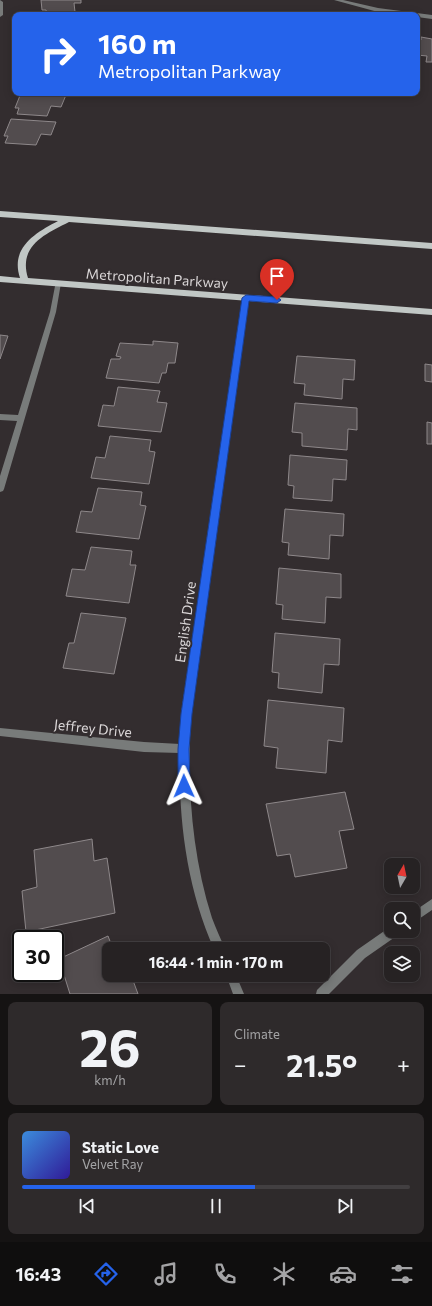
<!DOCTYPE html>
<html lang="en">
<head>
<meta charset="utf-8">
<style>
	:root { --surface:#262223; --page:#2e2a2b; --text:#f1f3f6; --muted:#a4a4a6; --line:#423f41; --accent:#2563eb }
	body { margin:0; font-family:Commissioner,sans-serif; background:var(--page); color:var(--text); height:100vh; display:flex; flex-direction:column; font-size:15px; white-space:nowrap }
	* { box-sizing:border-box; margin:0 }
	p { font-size:13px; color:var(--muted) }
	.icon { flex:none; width:22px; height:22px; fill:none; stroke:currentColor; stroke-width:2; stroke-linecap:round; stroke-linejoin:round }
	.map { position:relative; height:994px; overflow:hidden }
	.drawer { display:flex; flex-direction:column; gap:8px; padding:8px; background:#151313; flex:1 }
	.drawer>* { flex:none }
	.guide { position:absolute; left:12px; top:12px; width:408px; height:84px; border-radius:8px; box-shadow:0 2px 10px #0003,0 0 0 1px var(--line); background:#2563eb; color:#fff; overflow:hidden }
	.needle { width:26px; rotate:9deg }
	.fabs { position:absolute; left:384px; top:858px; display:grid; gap:8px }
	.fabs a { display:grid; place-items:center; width:36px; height:36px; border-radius:8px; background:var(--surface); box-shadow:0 2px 10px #0003,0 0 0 1px var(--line); font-size:20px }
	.speed { position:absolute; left:12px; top:930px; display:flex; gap:8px; font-size:20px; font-weight:700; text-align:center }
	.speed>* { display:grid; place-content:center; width:52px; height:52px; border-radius:50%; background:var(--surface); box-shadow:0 2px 10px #0003,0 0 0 1px var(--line); line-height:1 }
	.speed .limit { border:2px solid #111; border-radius:6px; background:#fff; color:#111 }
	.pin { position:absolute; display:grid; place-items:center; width:34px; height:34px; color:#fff; margin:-41px -17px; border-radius:50% 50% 50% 0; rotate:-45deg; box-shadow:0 0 4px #0007 }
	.pin .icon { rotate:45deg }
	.me { position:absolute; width:44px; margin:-22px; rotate:359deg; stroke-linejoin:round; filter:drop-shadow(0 0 3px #0008) }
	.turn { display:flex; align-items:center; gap:14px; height:84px; padding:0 20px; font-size:18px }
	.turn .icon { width:52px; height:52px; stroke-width:2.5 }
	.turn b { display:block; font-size:28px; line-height:34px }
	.big { font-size:30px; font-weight:700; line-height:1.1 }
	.drawer .widget { flex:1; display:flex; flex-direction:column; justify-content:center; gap:6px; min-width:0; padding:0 14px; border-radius:8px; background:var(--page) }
	.drawer .dial { align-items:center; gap:0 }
	.dial b { font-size:52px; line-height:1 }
	.song { display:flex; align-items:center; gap:12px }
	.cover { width:48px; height:48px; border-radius:6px; background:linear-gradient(135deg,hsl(210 70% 55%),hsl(250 70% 35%)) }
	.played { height:4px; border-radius:2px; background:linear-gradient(90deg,var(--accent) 60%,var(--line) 60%) }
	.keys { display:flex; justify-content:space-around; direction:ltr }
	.heat { display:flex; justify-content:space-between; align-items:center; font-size:22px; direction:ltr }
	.drawer .tiles { flex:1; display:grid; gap:8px; grid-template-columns:1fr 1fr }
	.widget:last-child { grid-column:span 2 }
	.trip { position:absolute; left:102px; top:942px; width:228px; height:40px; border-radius:8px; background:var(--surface); box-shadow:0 2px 10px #0003,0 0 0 1px var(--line); font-weight:700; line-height:40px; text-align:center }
	.tabs { display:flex; height:64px; justify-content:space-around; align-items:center; background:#0f0e0e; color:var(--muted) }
	.tabs .icon { width:28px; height:28px }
	.tabs .on { color:var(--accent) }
	.tabs b { font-size:18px; color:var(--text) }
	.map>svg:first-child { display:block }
</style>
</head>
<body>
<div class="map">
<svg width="432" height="994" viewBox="0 0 432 994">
	<rect width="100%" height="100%" fill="#332d2f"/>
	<!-- building -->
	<path fill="#524c4e" stroke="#8e888a" d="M41 0H81V3H74L75 12 47 14 46 10H42Z
		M421 37 432 39V62H426L427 56 417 55V40H421Z
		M21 93H38L66 95 61 107 51 106 47 116 17 114 19 108H15Z
		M11 119 56 122 51 135 41 134 36 145 5 143 8 136H4Z
		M0 335 8 336 0 359Z
		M153 341 178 343 175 363H168L166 373H162L159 383 106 378 111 359H120L121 357 116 356 120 343 153 345Z
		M297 356 355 360 354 380 343 379 342 399 304 395 305 384 294 383Z
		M425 364 432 365V382L425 381Z
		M118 387 160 391 157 402 167 403 161 432 98 426 103 405 114 406Z
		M295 403 357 408V430L348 429 347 450 302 446V433L292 432Z
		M427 422 432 423V444H427Z
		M110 436 151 440 149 451 155 452 149 484 91 478 96 457 105 458Z
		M290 455 347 460 346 480 333 479 332 501 293 498 294 486 288 485Z
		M98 488 142 492 140 505 146 506 139 539 76 532 81 511 92 512Z
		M285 509 344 514 343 536 330 535 329 559 288 555 289 543 282 542Z
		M91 547 132 551 130 565H136L129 603 66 596 72 569 85 570Z
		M279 568 341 574V598L326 597 325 623 282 619 283 605 276 604Z
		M81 613 126 618 114 674 63 668 69 643H74Z
		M275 633 340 639 339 665 324 664 322 693 278 688 279 673 272 672Z
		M268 700 344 708 342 742 328 740 326 773 276 768 278 748 264 746Z
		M345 792 354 829 339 831 347 868 295 877 290 854 277 856 266 804Z
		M92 839 94 861 107 858 115 913 26 932 22 891 37 887 34 850Z
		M108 936 113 949H109V975H131L138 994H70L59 959Z"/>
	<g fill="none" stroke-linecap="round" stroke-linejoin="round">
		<!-- service -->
		<path fill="#787b7a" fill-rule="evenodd" d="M56 281H58L61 283 56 312 4 489 3 491 0 492V476L17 421 0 420V414L18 415 50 312Z"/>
		<!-- minor -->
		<path fill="#787b7a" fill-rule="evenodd" d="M0 0 3 2V15L0 17Z
			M334 0H343L378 8 432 15V19L417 17V15H402L378 12Z
			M244 296H246L249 298 191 714C187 783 191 852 212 918 216 929 221 939 225 949H214C187 889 178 819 180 753L144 752 0 736V728L144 742 180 744 181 714Z
			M432 899V910L413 923V912Z
			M390 927 391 931H399L398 935 365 958 329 994H316L317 990 357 950Z
			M226 975H236L244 994H233Z"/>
		<!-- primary -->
		<path fill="#c1c7c5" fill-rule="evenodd" d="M0 211 432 243V249L69 222C45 234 18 246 28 278L432 309V315L0 282V276L20 278C10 248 35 233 58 221L0 217Z"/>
	</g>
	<!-- route -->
	<path fill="#2563eb" stroke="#184099" d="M246 295 277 297 281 300 277 303 249 301 192 714 189 749 190 786 188 790 184 792 180 790 178 786V749L181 714 242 298Z"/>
	<g text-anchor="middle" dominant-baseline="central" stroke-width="4" stroke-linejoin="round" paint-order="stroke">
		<!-- street labels -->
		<g font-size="14" fill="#dbd7d8" stroke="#332d2f">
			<text transform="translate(157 278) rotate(4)">Metropolitan Parkway</text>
			<text transform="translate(185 622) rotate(-82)">English Drive</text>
			<text transform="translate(93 728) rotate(6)">Jeffrey Drive</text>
		</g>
	</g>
</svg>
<div class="fabs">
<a><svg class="needle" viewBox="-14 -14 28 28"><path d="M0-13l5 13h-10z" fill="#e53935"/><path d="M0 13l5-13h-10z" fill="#a4a4a6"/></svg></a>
<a><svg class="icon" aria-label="search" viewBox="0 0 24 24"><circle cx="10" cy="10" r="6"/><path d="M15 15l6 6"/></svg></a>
<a><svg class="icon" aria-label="layers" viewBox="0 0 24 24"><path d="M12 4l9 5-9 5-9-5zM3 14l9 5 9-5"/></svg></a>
</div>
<div class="speed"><div class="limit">30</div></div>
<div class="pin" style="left:277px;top:300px;background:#d93025"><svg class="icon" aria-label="arrive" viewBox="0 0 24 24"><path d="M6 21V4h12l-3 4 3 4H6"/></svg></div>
<svg class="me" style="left:184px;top:786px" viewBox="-20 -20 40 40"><path d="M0-17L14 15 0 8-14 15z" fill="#2563eb" stroke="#fff" stroke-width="4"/></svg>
<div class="trip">16:44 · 1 min · 170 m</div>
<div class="guide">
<div class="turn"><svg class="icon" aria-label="right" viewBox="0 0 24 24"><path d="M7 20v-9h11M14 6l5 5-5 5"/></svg><div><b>160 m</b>Metropolitan Parkway</div></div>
</div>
</div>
<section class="drawer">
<div class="tiles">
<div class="widget dial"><b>26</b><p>km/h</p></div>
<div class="widget"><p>Climate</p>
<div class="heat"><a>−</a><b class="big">21.5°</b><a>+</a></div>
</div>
<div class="widget">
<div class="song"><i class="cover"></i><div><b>Static Love</b><p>Velvet Ray</p></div></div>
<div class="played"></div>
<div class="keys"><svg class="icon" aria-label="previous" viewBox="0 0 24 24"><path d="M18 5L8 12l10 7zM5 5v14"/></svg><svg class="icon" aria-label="pause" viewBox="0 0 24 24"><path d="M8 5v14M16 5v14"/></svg><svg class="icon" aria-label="next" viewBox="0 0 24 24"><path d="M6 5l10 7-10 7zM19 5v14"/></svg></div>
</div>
</div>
</section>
<nav class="tabs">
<b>16:43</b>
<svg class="icon on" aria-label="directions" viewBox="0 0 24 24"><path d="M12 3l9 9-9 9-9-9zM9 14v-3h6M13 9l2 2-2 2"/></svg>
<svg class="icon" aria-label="music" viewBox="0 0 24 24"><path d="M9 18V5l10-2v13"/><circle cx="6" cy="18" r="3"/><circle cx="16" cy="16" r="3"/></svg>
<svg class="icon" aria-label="phone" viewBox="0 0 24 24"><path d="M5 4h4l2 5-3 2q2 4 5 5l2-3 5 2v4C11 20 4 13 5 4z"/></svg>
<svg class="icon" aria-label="climate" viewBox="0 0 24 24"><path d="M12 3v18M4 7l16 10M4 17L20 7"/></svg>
<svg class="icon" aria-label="car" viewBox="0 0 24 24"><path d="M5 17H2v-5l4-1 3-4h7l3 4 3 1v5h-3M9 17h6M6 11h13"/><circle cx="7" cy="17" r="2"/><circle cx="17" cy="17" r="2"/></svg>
<svg class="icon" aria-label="filters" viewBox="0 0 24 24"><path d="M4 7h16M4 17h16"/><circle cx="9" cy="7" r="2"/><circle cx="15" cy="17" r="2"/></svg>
</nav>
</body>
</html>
